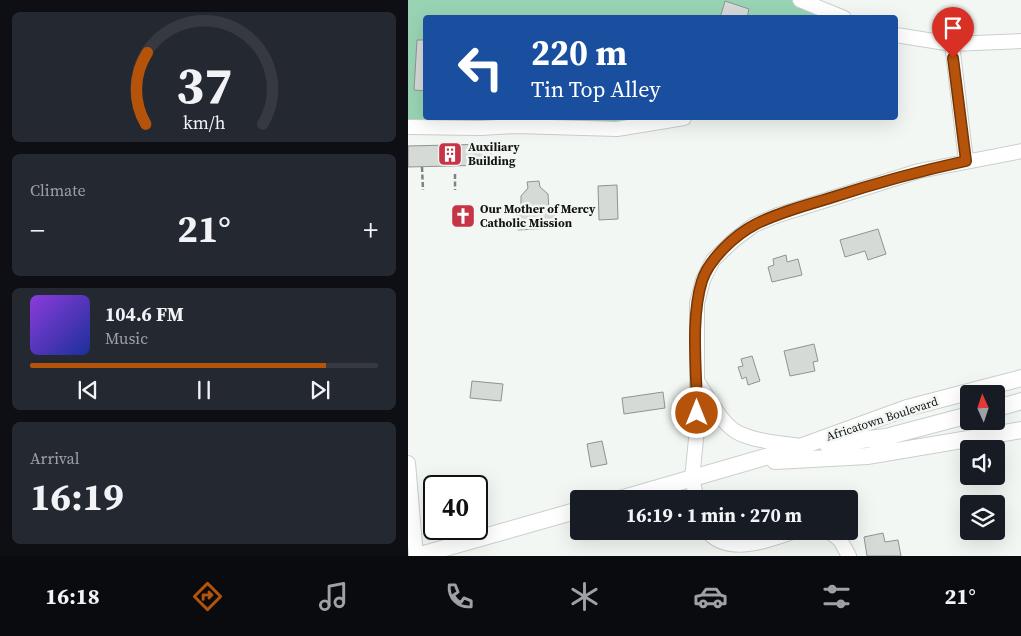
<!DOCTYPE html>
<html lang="en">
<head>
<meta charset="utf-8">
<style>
	:root { --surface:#171b24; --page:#242831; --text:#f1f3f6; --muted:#9ea1a6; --line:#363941; --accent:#b45309 }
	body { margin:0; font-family:"Source Serif 4",serif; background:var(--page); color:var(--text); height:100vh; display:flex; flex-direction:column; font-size:19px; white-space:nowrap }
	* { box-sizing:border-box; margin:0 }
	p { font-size:16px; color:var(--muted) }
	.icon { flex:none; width:28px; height:28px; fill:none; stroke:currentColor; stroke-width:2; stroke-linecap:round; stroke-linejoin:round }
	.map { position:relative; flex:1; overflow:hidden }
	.panel { display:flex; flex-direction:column; gap:12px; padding:12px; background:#0d0f14; width:408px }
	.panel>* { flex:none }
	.top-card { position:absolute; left:15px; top:15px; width:475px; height:105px; border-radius:5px; box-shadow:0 5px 20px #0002; background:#1a4fa0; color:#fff; overflow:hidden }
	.needle { width:32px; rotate:357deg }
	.fabs { position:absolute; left:552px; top:385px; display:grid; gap:10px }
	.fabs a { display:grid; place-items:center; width:45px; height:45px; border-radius:5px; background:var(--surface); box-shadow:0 5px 20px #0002; font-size:25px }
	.speed { position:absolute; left:15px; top:475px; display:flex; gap:10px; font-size:25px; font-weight:700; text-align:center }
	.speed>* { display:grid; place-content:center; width:65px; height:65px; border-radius:50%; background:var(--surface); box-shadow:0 5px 20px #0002; line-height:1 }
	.speed .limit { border:2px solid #111; border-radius:8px; background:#fff; color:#111 }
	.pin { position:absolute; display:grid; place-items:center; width:42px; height:42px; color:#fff; margin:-51px -21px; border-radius:50% 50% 50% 0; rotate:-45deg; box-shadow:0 0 5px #0007 }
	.pin .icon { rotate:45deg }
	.me { position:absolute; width:55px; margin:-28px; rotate:0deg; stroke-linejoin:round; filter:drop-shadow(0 0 4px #0008) }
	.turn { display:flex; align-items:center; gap:18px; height:105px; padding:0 25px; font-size:22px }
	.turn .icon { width:65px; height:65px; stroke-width:2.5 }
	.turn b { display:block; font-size:35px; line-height:42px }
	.big { font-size:38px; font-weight:700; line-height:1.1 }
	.panel .tile { flex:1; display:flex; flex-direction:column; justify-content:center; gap:8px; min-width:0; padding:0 18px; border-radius:8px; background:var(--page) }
	.panel .dial { align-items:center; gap:0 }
	.dial svg { height:130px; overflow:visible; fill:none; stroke:var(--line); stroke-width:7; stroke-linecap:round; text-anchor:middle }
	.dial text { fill:var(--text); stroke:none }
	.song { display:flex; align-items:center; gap:15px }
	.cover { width:60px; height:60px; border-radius:8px; background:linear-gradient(135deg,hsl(270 70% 55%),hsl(230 70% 35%)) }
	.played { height:5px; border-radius:2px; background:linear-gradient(90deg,var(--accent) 85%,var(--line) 85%) }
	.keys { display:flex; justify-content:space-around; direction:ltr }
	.heat { display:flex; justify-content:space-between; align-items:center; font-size:28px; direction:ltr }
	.trip { position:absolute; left:162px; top:490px; width:288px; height:50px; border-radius:5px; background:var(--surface); box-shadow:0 5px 20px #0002; font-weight:700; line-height:50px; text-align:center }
	.tabs { display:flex; height:80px; justify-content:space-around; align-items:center; background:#090b0e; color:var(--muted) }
	.tabs .icon { width:35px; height:35px }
	.tabs .active { color:var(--accent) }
	.tabs b { font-size:22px; color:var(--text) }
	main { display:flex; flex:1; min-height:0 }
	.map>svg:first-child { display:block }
</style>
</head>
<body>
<main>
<section class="panel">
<div class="tile dial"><svg viewBox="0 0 100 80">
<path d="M14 69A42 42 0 1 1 86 69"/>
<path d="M14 69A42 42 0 0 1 15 25" stroke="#b45309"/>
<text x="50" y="56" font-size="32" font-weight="700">37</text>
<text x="50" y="72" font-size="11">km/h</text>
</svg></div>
<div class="tile"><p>Climate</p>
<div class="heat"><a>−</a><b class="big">21°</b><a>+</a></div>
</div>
<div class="tile">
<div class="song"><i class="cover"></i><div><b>104.6 FM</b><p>Music</p></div></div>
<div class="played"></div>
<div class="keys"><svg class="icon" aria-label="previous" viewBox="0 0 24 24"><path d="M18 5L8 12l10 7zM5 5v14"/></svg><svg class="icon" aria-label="pause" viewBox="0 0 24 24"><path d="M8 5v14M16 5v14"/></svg><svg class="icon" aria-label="next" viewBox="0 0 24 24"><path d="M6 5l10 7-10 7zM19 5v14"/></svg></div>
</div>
<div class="tile"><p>Arrival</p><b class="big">16:19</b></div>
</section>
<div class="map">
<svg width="614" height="556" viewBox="0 0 614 556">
	<rect width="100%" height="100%" fill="#f2f7f4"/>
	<!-- green -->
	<path fill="#98d4b3" d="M0 0H392L436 17 18 18V118H276L209 129 0 127Z"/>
	<!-- building -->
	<path fill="#d5dad7" stroke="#8f9491" d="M317 1 341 9 339 18H312Z
		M9 40H18V91L6 90Z
		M83 144V165L0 167V146Z
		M131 181 132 187 140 194 141 210H146L147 228 110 230 109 212H113V196L120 188 119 182Z
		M209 185 210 219 191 220 190 186Z
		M470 229 478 254 460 260 457 251 437 257 432 240Z
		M378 255 379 262 390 259 394 275 364 282 360 267 366 265 365 259Z
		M406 344 410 361 405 362 407 371 382 376 376 351Z
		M344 356 352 381 340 385 338 377 334 379 330 367 335 366 333 359Z
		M64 381 95 384 93 401 62 398Z
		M255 392 257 408 216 414 214 398Z
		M194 441 199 464 183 467 179 444Z
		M475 533 477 542 490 540 493 556H459L456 537Z"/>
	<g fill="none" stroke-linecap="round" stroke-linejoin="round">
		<defs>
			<path id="minor" d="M392 0 436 18
				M488 35 544 44 614 41
				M544 44 558 161
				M0 127 73 128 108 126 209 129 276 118
				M289 381C300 397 311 420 327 431 343 441 373 443 392 446
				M0 463 8 556
				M289 499 284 479 289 429V303L295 280 305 260 326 240 346 225 370 215 511 171 614 151
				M299 531C319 556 360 541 387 531
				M421 531 432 540 441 556"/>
			<path id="major" d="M589 408 614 401
				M419 444 478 437 561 415
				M367 461 459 456 614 430
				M212 499 392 447 499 408 614 378
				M9 556 171 510"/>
		</defs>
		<!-- minor casing -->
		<use href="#minor" stroke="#cacfcc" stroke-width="16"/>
		<!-- major casing -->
		<use href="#major" stroke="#cacfcc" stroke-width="18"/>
		<!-- path -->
		<path stroke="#7f8280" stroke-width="2.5" stroke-dasharray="5 2.5" stroke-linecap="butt" d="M14 167 15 190
			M47 174V190"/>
		<!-- minor -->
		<use href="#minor" stroke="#fff" stroke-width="14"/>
		<!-- major -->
		<use href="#major" stroke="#fff" stroke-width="16"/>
	</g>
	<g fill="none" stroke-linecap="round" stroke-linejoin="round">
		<defs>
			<path id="route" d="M289 413C289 373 282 319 294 281 301 259 327 235 348 224 370 213 395 206 419 199 465 184 511 171 558 161L545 58"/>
		</defs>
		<!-- route casing -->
		<use href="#route" stroke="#753606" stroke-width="12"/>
		<!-- route -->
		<use href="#route" stroke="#b45309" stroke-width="9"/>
	</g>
	<!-- icons -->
	<defs>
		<symbol id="building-square" viewBox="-11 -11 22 22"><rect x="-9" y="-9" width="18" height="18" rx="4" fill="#c53546" stroke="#f2f7f4"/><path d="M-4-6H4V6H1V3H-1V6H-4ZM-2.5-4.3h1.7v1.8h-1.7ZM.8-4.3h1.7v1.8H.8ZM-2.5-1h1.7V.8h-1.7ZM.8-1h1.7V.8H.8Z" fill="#fff"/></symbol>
		<symbol id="church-square" viewBox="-11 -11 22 22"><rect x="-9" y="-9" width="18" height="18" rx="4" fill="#c53546" stroke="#f2f7f4"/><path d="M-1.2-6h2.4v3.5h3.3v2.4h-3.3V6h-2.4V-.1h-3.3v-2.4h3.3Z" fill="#fff"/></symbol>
	</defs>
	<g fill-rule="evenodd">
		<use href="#building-square" x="28" y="140" width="28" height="28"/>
		<use href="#church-square" x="41" y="202" width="28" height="28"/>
	</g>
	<g text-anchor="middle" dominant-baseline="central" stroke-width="5" stroke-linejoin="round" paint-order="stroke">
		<!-- poi labels -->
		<g font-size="12" font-weight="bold" fill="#121312" stroke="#f2f7f4" text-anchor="start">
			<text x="60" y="147">Auxiliary<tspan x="60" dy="14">Building</tspan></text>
			<text x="72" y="209">Our Mother of Mercy<tspan x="72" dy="14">Catholic Mission</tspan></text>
		</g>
		<!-- street labels -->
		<g font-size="12" fill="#121312" stroke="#f2f7f4">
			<text transform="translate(474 419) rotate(-18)">Africatown Boulevard</text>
		</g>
	</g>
</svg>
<div class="fabs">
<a><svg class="needle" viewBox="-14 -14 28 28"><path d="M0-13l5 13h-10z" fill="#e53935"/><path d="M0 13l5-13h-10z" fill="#9ea1a6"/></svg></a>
<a><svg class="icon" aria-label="sound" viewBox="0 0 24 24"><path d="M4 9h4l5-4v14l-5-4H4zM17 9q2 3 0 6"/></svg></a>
<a><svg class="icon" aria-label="layers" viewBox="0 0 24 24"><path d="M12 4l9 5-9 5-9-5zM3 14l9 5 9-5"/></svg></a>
</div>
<div class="speed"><div class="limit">40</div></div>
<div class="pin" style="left:545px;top:58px;background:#d93025"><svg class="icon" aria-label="arrive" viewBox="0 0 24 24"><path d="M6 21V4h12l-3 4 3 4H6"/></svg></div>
<svg class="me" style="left:289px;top:413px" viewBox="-20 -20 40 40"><circle r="17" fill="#b45309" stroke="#fff" stroke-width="3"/><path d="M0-11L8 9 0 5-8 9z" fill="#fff"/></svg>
<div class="trip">16:19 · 1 min · 270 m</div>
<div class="top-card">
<div class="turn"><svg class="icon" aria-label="left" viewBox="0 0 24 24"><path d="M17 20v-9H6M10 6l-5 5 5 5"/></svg><div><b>220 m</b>Tin Top Alley</div></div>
</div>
</div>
</main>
<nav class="tabs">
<b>16:18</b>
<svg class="icon active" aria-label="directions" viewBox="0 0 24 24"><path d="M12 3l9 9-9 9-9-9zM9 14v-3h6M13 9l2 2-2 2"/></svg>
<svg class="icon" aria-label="music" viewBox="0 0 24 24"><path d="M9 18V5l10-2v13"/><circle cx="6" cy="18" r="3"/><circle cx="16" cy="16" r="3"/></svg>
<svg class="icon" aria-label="phone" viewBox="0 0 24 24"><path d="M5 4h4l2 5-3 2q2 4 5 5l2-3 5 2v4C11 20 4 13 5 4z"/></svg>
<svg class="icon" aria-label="climate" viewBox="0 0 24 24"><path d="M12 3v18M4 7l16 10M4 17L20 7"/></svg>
<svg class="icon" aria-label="car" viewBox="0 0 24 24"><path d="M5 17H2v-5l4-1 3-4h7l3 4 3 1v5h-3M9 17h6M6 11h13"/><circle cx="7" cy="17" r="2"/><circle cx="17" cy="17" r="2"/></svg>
<svg class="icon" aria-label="filters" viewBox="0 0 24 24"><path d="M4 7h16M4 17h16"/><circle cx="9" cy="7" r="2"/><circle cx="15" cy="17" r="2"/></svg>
<b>21°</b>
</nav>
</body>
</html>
